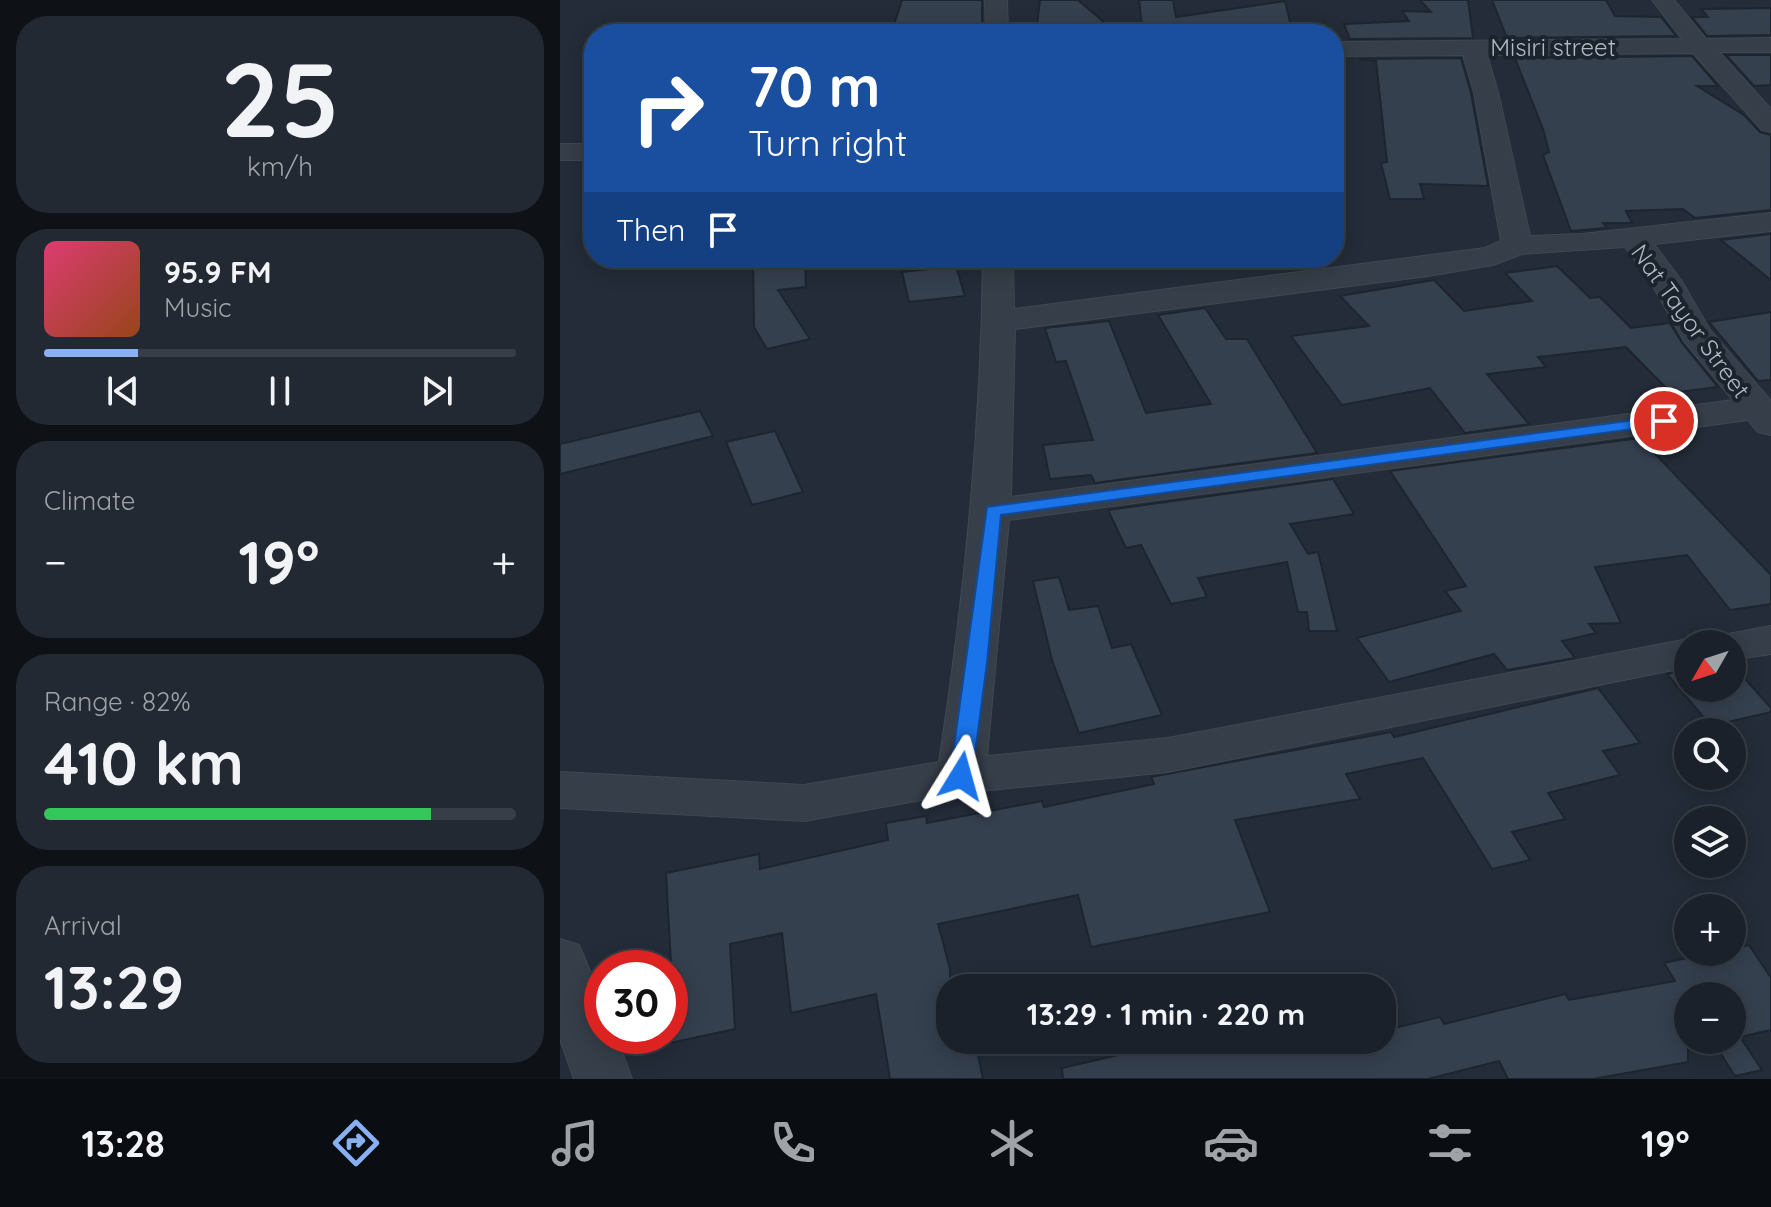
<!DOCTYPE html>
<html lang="en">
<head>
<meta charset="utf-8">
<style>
	:root { --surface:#1a212a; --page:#232932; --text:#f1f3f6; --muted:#9fa3a8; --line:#383e47; --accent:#89b0f2 }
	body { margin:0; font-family:Quicksand,sans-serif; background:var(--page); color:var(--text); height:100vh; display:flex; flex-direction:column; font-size:30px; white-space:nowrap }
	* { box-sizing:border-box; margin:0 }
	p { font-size:26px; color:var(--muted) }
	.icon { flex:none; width:44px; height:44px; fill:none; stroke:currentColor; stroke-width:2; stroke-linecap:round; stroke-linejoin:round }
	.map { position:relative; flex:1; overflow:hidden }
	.panel { display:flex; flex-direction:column; gap:16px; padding:16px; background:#0e1217; width:560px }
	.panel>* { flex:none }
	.banner { position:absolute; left:24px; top:24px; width:760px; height:244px; border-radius:32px; box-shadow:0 4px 20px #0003,0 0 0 2px var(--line); background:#1a4fa0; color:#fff; overflow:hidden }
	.needle { width:52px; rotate:231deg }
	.tools { position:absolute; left:1114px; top:630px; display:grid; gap:16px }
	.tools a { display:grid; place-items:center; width:72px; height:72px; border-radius:50%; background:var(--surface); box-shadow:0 4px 20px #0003,0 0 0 2px var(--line); font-size:40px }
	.speed { position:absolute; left:24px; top:950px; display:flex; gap:16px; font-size:40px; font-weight:700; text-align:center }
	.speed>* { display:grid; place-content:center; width:104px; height:104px; border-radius:50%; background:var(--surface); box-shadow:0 4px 20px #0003,0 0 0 2px var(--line); line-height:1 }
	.speed .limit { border:12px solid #d22; background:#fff; color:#111 }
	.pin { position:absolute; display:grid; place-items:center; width:68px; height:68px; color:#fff; margin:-34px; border:4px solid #fff; border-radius:50%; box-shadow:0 2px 8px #0007 }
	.me { position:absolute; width:88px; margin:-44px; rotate:8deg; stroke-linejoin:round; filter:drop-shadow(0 0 6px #0008) }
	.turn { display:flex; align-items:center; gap:28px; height:168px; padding:0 32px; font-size:36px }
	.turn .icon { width:104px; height:104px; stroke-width:2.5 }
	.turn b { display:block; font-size:56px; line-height:68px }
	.then { display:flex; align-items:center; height:76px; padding:0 32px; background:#0003; gap:16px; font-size:30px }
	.big { font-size:60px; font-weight:700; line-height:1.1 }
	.panel .widget { flex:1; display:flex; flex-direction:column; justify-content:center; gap:12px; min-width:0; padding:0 28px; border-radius:32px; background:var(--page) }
	.panel .dial { align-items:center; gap:0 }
	.dial b { font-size:104px; line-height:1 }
	.song { display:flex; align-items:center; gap:24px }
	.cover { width:96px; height:96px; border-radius:12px; background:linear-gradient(135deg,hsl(340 70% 55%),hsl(20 70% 35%)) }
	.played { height:8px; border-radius:4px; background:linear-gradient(90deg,var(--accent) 20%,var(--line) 20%) }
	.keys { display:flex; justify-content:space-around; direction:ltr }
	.heat { display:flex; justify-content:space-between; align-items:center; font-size:44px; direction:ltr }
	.charge { height:12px; border-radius:6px; background:linear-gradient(90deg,#34c759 82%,var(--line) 0) }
	.trip { position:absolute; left:376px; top:974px; width:460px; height:80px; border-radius:32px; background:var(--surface); box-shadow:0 4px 20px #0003,0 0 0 2px var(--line); font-weight:700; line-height:80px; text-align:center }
	.dock { display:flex; height:128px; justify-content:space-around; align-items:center; background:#0a0d11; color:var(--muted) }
	.dock .icon { width:56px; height:56px }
	.dock .current { color:var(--accent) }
	.dock b { font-size:36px; color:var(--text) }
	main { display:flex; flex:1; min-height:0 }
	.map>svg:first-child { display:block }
</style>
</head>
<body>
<main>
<section class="panel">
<div class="widget dial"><b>25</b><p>km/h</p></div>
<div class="widget">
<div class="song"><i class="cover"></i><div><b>95.9 FM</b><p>Music</p></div></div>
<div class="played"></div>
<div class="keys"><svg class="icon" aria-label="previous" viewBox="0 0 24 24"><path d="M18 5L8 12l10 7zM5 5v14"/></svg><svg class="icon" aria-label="pause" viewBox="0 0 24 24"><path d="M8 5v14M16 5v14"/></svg><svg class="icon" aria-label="next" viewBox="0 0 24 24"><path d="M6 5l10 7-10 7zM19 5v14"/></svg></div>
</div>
<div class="widget"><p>Climate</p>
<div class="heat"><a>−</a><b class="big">19°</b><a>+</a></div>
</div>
<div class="widget"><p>Range · 82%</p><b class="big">410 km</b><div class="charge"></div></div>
<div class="widget"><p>Arrival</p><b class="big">13:29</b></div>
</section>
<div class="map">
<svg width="1211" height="1079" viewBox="0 0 1211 1079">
	<rect width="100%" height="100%" fill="#232c38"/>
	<!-- building -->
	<path fill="#35404f" stroke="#1d252f" stroke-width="2" d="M342 0H422V29L331 34Z
		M480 0H518L558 34H476Z
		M579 0H613L616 17 725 1 733 34H583Z
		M860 0H908L913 38 790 39 784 24 849 21 842 11 871 12Z
		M932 0H1046L1055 16 1101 17 1116 36 947 38Z
		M1211 8V35L1147 36 1132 17H1148L1141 9Z
		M1166 55H1211V85L1194 86Z
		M1132 56 1158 86H1137L1184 115 1200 132 1211 135V210L1135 218 1123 209 1066 211 1072 223H1043L1047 228 1011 231 983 155 989 152 983 129 955 58Z
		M901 58 911 93 928 186 860 184 864 199H830L821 163 827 162 816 61 799 59Z
		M1211 234V280L1161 240Z
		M193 258H245L246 287 218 290 250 339 207 349 194 327Z
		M396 266 405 296 349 302 342 272Z
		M997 266 1030 298 1040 297 1071 328 1110 323 1122 343 1158 387 1111 393 1066 347 978 357 986 367 927 374 969 424 905 433 870 388 782 405 731 336 809 326 780 296 874 280 904 311 972 301 945 273Z
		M645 308 666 339H687L757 453 535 483 531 475 490 479 483 445 533 440 506 361 496 362 485 328 549 321 586 413 651 404 598 315Z
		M1211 312V380L1198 381 1149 322Z
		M140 411 153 436 0 474V444Z
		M215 431 243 492 192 505 166 442Z
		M1080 438 1211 575V604L1170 610 1127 555 1035 567 1061 623 1029 624 1036 633 1002 641 1015 658 947 670 934 654 829 682 797 638 901 611 885 591 906 586 830 471Z
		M773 479 794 514 730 524 748 554 758 552 777 631H749L747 612H738L727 562 638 578 647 597 611 604 581 545 566 548 548 510Z
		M499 577 509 610 538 606 552 648 571 644 602 715 519 733 492 660 473 581Z
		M1172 664 1211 708V712L1151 726 1107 674 1128 670V688H1172Z
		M1038 688 1080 743 1043 751 1060 775 988 793 1005 819 952 832 970 860 932 869 863 758 786 774 800 799 675 820 710 912 531 947 518 895 378 924 390 969V1040H415L423 1079H330L316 994 231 1013 222 933 170 944 175 1029 110 1043V999H113L106 873 199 854 200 869 328 840 326 823 366 816 367 823 482 801 484 807 594 784 591 777 831 732 834 737Z
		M1189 945 1211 978V1030L1180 1037 1202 1070 1175 1076 1152 1040H1172V996H1128V1062L1033 1079H948L939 1061 868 1079H503L502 1068 593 1047 590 1040H822V1031L880 1017 884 1024 1005 994 1009 1000 1115 981 1104 963 1154 952H1172V948Z"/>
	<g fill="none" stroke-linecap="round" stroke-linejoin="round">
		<defs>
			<path id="street" d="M425 0H447L448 34H426Z
				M1092 0H1114L1146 39 1211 38V52H1159L1211 109V132L1202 130 1133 53 927 55 938 92 970 236 1022 234 1211 213V231L1094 244 1121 280 1150 330 1211 401V435L1198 432 1188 420 449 520 427 756 608 738 1128 639 1143 643 1128 644V667L608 772 401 793 244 821 0 808V772L244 785 379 762C405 595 421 428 423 258H453L454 309 925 248 941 241 914 92 903 55 774 56V42L1122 39ZM1065 247 1090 281 1124 341 1173 400 451 497 455 329 868 276 933 265 962 254Z
				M0 144H34V160H0Z
				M1211 626V654L1172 660V644H1151L1157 636Z
				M0 939 19 945 42 1000V1036H56L72 1079H14L0 1039Z"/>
		</defs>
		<!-- street casing -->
		<use href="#street" stroke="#3f4752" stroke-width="2"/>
		<!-- street -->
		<use href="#street" fill="#363e49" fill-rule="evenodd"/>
	</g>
	<!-- route -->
	<path fill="#1a73e8" stroke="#114b97" stroke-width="2" d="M1104 416 1110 417V424L441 515 427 663 412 776 408 782H393L390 776 427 507Z"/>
	<g text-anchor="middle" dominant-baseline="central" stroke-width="8" stroke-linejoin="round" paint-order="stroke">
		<!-- far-street labels -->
		<g font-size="24" fill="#b1b8c5" stroke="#1b232d">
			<text x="993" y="47">Misiri street</text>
			<text transform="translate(1131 321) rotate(54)">Nat Tayor Street</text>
		</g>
	</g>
</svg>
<div class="tools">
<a><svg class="needle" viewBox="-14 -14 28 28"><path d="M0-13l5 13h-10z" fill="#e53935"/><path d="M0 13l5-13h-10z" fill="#9fa3a8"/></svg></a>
<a><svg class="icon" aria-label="search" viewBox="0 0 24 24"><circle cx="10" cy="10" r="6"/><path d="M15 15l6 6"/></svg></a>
<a><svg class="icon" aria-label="layers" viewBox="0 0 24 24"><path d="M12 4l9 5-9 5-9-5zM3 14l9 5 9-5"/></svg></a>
<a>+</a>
<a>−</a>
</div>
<div class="speed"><div class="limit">30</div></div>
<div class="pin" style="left:1104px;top:421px;background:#d93025"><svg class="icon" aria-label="arrive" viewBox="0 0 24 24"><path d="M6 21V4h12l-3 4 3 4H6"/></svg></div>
<svg class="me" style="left:401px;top:776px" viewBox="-20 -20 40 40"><path d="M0-17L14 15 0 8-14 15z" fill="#1a73e8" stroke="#fff" stroke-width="4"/></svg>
<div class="trip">13:29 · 1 min · 220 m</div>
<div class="banner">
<div class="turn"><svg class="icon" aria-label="right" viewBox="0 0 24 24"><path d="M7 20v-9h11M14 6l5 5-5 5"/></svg><div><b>70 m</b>Turn right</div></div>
<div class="then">Then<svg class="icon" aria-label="arrive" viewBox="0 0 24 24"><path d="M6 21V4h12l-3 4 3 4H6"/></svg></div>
</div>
</div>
</main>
<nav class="dock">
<b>13:28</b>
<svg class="icon current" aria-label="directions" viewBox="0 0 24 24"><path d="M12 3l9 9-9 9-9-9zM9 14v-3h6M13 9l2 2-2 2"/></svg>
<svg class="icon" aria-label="music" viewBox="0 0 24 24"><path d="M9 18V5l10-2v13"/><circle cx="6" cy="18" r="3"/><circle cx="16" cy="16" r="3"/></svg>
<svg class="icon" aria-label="phone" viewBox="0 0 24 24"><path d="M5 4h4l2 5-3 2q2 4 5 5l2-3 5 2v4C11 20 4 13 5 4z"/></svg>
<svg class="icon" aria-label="climate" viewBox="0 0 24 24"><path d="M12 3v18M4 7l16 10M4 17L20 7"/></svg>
<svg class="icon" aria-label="car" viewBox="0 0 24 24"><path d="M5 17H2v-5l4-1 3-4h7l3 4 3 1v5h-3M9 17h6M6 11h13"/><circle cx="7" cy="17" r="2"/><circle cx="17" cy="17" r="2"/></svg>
<svg class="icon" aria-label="filters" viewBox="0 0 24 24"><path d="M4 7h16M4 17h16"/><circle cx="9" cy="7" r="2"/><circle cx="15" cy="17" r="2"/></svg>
<b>19°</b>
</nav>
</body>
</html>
